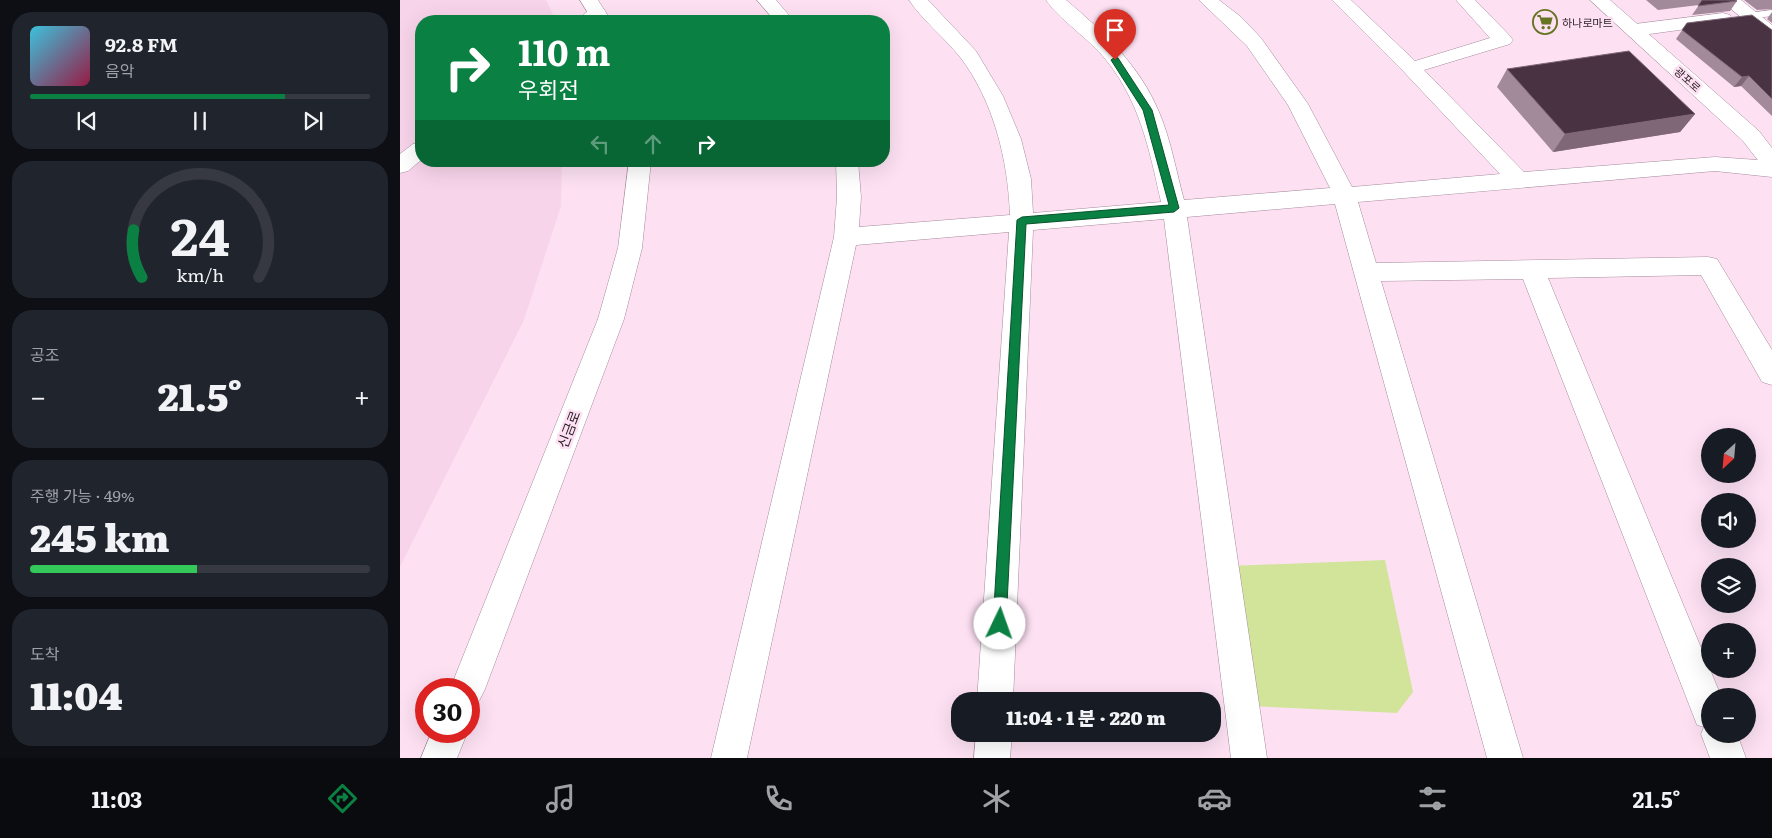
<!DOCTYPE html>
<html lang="ko">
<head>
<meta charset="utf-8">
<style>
	:root { --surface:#171b24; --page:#20242c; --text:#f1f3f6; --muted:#9ea1a6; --line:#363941; --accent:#0b8043 }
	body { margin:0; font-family:Literata,"Noto Sans KR",serif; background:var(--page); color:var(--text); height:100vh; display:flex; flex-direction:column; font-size:19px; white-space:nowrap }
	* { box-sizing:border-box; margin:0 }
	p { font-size:16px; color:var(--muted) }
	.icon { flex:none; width:28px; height:28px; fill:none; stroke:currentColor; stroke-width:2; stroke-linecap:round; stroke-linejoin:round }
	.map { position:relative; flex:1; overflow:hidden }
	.details { display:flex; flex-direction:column; gap:12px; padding:12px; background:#0d0f14; width:400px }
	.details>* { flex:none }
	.top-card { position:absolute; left:15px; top:15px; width:475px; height:152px; border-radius:20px; box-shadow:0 5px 20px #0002; background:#0b8043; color:#fff; overflow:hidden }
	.needle { width:32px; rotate:206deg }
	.controls { position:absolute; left:1301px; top:428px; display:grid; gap:10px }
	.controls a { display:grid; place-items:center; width:55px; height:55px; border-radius:50%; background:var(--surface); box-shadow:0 5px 20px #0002; font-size:25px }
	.speed { position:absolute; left:15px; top:678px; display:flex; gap:10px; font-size:25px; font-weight:700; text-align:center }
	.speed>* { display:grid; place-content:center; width:65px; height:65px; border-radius:50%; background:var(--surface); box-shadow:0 5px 20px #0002; line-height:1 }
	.speed .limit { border:8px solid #d22; background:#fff; color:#111 }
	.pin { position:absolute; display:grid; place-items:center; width:42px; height:42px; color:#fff; margin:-51px -21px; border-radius:50% 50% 50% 0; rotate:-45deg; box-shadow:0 0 5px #0007 }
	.pin .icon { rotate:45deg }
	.me { position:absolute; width:55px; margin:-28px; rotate:3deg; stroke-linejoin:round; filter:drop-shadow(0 0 4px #0008) }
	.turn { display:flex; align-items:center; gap:18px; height:105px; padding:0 20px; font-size:22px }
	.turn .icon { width:65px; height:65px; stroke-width:2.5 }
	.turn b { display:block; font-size:35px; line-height:42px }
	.lanes { display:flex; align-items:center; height:48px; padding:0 20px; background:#0003; justify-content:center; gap:25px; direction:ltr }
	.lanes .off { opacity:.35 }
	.big { font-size:38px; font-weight:800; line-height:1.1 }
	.details .tile { flex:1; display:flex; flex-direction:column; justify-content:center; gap:8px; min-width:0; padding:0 18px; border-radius:20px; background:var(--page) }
	.details .dial { align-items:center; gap:0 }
	.dial svg { height:130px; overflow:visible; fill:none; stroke:var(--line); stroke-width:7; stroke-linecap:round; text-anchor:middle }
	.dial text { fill:var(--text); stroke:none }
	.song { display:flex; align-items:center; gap:15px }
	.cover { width:60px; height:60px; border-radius:8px; background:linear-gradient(135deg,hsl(190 70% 55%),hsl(340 70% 35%)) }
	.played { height:5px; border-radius:2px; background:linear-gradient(90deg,var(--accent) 75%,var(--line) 75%) }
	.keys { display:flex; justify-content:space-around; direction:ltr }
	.heat { display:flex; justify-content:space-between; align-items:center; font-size:28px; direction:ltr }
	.charge { height:8px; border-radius:4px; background:linear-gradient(90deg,#34c759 49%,var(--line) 0) }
	.trip { position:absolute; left:551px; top:692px; width:270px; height:50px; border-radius:20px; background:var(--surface); box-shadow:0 5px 20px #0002; font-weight:800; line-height:50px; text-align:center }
	.tabs { display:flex; height:80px; justify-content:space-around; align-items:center; background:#090b0e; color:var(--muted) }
	.tabs .icon { width:35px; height:35px }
	.tabs .selected { color:var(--accent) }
	.tabs b { font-size:22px; color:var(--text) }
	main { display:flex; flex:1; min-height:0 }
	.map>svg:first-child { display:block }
</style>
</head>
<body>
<main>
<section class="details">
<div class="tile">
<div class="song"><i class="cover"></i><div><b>92.8 FM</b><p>음악</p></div></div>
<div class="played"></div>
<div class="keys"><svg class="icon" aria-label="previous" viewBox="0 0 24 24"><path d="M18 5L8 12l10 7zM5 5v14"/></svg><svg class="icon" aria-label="pause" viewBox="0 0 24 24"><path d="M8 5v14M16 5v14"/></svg><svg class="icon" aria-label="next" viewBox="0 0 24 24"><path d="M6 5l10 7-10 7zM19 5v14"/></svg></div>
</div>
<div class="tile dial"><svg viewBox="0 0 100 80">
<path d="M14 69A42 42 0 1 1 86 69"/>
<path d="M14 69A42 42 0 0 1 9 40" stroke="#0b8043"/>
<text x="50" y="56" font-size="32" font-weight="700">24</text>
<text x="50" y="72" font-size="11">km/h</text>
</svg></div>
<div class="tile"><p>공조</p>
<div class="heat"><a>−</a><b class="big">21.5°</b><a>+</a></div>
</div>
<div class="tile"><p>주행 가능 · 49%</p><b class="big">245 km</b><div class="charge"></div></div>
<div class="tile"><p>도착</p><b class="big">11:04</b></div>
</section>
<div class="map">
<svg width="1372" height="758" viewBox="0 0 1372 758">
	<rect width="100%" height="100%" fill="#fde1f3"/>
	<!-- built -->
	<path fill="#f8d4ea" d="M0 0H146L156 21H21V161H162L161 206 124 320 0 567Z"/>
	<!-- green -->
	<path fill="#d2e39a" d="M985 560 1013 692 997 713 851 706 829 566Z"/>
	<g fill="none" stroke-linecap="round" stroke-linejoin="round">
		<defs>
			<path id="lane" d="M1372 10V16L1349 19 1344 16 1349 13Z"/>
			<path id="street" d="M357 0H376L394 21H375Z
				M509 0H528L576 51 603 96 621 139 631 179 633 213 761 202C749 148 739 97 701 54 685 36 658 18 646 0H666C703 31 740 66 759 112 771 140 776 171 784 200L930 188 888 105 847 46 799 0H819L841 17 861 38 908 104 952 187 1100 174 1004 72 932 0H951L1015 61 1090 38 1056 0H1075L1110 36 1113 40 1110 44 1024 70 1124 172 1315 157 1372 161V177L1315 171 958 202 976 263 1308 257 1317 259 1372 350V385L1362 382 1301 275 1148 278 1321 696H1310V734H1337L1346 758H1310L1301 734 1304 727 1297 725 1292 712 1123 279 981 281 1123 758H1087L935 204 787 217 867 758H831L764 219 633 230 613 701H577L609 232 456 245 347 758H311L434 237 437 197 436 161H458L461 197 459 227 610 215C608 161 594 101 560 57 544 37 523 21 509 0Z
				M1321 0H1341L1372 25V40L1365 38Z
				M197 7 204 9 206 13 198 21H177L190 9Z
				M1323 13 1330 15 1332 19 1330 23 1235 36 1228 34 1226 30 1228 26 1235 24Z
				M21 142V160L8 171 0 173V154L13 144Z
				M576 734H612L610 758H574Z"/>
			<path id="secondary" d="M180 0H198L211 21H193Z
				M1190 0H1210L1359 131 1372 148V170L1364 168 1343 141Z
				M229 161H251L242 248 224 319 85 689 79 701 69 706V689H50L198 319 218 248Z
				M32 731H68L57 758H21Z"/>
		</defs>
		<!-- lane casing -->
		<use href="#lane" stroke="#a58b9b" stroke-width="1"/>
		<!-- street casing -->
		<use href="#street" stroke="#a58b9b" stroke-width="1"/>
		<!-- secondary casing -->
		<use href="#secondary" stroke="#a58b9b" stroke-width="1"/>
		<!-- lane -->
		<use href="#lane" fill="#fff" fill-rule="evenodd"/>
		<!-- street -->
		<use href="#street" fill="#fff" fill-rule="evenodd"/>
		<!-- secondary -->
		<use href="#secondary" fill="#fff" fill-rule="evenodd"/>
	</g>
	<!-- wall -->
	<path fill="#a38a9a" d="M1246 0H1335L1337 1 1330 11 1292 15 1299 5 1258 10Z
		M1344 0H1372V9L1357 10Z
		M1372 12V23L1367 19Z
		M1287 23 1372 30V116L1341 86 1334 87 1276 39Z
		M1107 69 1295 114 1280 132 1153 152 1097 87Z"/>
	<!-- shaded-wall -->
	<path fill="#7f6777" d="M1349 76 1341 86 1334 87 1342 77Z
		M1295 114 1280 132 1153 152 1165 134Z"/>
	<!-- building -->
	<path fill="#493342" stroke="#7f6777" d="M1302 0H1335L1337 1 1298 6Z
		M1352 15 1372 30V99L1349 76 1342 77 1282 30 1287 23Z
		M1229 51 1295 114 1165 134 1107 69Z"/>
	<!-- route -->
	<path fill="#0b8043" stroke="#07532c" d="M715 57 718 58 752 110 779 208 774 212 626 224 606 624 604 629 600 631 595 629 593 624 617 220 622 217 769 205 743 110 711 60Z"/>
	<!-- icons -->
	<defs>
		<symbol id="supermarket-ring" viewBox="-11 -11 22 22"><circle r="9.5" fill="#fde1f3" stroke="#667522" stroke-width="1.5"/><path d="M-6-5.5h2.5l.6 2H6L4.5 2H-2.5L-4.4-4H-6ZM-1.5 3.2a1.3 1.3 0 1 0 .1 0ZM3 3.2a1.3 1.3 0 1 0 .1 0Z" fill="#667522"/></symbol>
	</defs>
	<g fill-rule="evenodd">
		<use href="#supermarket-ring" x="1131" y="8" width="28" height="28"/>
	</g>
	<g text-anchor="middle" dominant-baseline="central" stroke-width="5" stroke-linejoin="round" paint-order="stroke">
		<!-- far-poi labels -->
		<g font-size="11" fill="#2e242b" stroke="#fde1f3" text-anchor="start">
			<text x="1162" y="22">하나로마트</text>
		</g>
		<!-- far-street labels -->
		<g font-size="11" fill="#2e242b" stroke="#fde1f3">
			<text transform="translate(1288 79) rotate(42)">광포로</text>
		</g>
		<!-- street labels -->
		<g font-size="14" fill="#2e242b" stroke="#fde1f3">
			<text transform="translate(168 429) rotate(-69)">신금로</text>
		</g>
	</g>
</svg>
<div class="controls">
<a><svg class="needle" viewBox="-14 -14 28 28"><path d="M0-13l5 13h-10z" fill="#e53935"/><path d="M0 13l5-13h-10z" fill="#9ea1a6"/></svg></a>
<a><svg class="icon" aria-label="sound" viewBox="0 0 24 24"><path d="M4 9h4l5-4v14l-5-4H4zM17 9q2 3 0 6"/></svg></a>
<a><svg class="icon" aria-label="layers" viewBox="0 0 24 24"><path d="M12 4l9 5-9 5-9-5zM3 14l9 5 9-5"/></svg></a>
<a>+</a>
<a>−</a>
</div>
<div class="speed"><div class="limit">30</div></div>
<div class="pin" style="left:715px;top:60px;background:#d93025"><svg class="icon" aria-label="arrive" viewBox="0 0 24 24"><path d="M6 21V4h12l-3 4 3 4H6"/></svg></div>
<svg class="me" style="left:600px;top:624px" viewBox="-20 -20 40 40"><circle r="19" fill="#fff"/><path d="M0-13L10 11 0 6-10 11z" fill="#0b8043"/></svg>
<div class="trip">11:04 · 1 분 · 220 m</div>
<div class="top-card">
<div class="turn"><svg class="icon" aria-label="right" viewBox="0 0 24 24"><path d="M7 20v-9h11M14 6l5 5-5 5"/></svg><div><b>110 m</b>우회전</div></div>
<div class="lanes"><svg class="icon off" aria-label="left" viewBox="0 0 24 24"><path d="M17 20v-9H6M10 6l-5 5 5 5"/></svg><svg class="icon off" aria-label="ahead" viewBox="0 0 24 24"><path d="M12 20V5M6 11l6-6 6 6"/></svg><svg class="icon" aria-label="right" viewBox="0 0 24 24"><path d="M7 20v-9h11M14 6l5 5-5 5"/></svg></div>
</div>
</div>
</main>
<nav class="tabs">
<b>11:03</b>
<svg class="icon selected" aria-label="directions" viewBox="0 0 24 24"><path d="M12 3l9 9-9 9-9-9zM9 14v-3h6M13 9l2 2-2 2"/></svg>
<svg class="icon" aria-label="music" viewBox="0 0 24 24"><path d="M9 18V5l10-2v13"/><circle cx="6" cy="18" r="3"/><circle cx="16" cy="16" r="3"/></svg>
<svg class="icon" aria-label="phone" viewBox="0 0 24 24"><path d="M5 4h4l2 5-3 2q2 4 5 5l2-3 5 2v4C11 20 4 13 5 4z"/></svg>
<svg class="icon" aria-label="climate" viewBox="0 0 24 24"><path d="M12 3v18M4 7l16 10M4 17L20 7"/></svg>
<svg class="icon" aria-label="car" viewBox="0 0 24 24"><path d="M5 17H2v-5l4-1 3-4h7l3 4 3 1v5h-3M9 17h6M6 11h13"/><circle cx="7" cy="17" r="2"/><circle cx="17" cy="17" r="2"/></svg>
<svg class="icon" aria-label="filters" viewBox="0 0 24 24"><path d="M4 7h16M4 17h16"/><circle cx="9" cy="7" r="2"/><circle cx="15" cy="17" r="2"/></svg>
<b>21.5°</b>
</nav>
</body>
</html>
